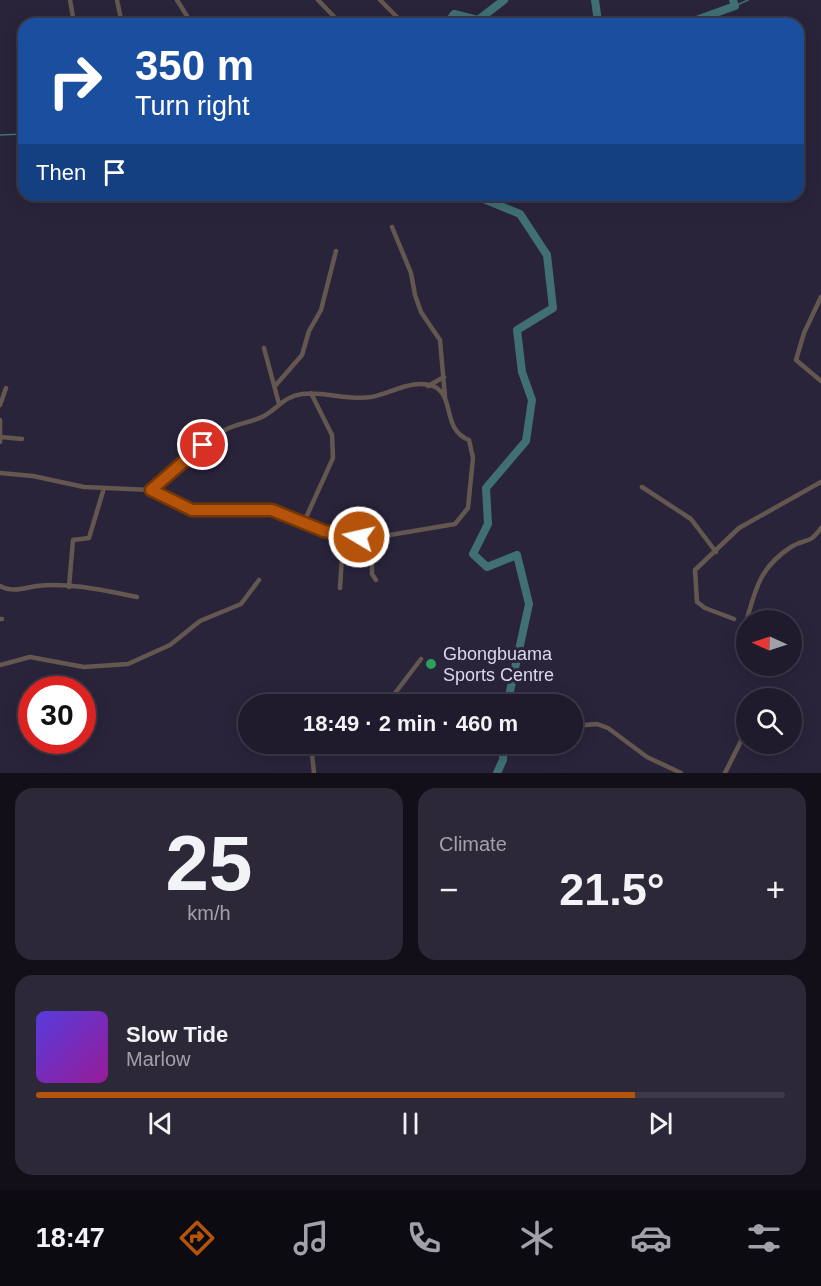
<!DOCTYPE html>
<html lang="en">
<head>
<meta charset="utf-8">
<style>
	:root { --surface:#201b2c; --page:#2d2838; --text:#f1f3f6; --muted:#a2a1a9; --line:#3d3948; --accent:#b45309 }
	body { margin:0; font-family:Helvetica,sans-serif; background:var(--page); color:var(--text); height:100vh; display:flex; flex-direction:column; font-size:22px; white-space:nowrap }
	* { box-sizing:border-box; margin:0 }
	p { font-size:20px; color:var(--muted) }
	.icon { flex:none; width:33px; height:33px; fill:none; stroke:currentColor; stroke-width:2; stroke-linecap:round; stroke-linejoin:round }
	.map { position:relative; height:773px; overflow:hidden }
	.drawer { display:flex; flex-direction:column; gap:15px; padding:15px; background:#120f18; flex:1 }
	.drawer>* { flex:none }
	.banner { position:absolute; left:18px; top:18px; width:786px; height:183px; border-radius:18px; box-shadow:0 3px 15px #0003,0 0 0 2px var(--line); background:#1a4fa0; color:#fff; overflow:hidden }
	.needle { width:39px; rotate:273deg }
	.fabs { position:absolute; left:736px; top:610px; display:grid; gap:12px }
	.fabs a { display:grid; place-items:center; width:66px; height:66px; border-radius:50%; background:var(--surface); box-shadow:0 3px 15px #0003,0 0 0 2px var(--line); font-size:30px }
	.speed { position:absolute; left:18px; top:676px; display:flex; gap:12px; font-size:30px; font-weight:700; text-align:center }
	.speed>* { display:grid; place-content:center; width:78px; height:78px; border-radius:50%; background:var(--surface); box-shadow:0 3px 15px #0003,0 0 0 2px var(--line); line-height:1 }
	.speed .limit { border:9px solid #d22; background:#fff; color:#111 }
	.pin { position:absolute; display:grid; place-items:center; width:51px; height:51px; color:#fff; margin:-26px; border:3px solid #fff; border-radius:50%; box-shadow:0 2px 6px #0007 }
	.me { position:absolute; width:66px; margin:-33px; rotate:279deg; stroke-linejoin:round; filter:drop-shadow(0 0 4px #0008) }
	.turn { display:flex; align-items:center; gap:21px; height:126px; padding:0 18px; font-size:27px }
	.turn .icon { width:78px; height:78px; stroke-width:2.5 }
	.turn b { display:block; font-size:42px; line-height:51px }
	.then { display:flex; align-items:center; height:57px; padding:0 18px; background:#0003; gap:12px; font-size:22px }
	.big { font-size:45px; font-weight:700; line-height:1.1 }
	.drawer .widget { flex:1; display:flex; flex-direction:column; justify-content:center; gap:9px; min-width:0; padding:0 21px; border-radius:18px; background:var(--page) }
	.drawer .dial { align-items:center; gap:0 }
	.dial b { font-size:78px; line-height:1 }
	.song { display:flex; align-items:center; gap:18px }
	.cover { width:72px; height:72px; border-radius:9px; background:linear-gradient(135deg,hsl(250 70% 55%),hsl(300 70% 35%)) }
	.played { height:6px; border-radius:3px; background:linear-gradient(90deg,var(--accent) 80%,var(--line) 80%) }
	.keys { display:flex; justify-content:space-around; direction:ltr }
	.heat { display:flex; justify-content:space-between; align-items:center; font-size:33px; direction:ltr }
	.drawer .tiles { flex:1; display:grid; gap:15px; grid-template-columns:1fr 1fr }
	.widget:last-child { grid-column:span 2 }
	.trip { position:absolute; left:238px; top:694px; width:345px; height:60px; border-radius:30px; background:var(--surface); box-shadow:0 3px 15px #0003,0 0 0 2px var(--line); font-weight:700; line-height:60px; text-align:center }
	.tabs { display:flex; height:96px; justify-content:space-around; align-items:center; background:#0d0b12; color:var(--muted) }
	.tabs .icon { width:42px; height:42px }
	.tabs .active { color:var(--accent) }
	.tabs b { font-size:27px; color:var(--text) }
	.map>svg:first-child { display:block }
</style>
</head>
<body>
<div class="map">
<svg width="821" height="773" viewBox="0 0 821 773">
	<rect width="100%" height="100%" fill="#2a243b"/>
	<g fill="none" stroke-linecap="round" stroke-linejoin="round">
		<!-- stream -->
		<path stroke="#407074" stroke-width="1.5" d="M735 6 748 0
			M0 135 24 134"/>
		<!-- river -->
		<path stroke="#407074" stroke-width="8" d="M595 0 598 22 601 24
			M447 24 454 14 478 20 504 0
			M685 24 735 6 733 0
			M474 195 520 214 547 255 553 308 517 330 522 372 532 400 526 441 486 488 488 524 473 554 487 567 517 555 529 604 507 705
			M497 773 503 760 504 744"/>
		<!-- street -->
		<path stroke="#635750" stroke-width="4.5" d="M70 0 73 17
			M117 0 122 24
			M177 0 192 24
			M318 0 341 24
			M380 0 398 18
			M392 227 411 273 415 295 421 312 440 340 445 397
			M821 297 804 333 796 360 821 381
			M264 348 279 404
			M275 386 302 355 309 331 321 310 336 251
			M428 386 444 377
			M0 405 6 388
			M0 420V442
			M1 437 22 439
			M0 473 33 476 84 487 151 490 192 510H272L316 529 346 536 372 538 455 524 468 508 473 458 469 440C443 430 454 400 437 388 416 376 390 394 371 397 348 401 325 391 302 394 285 396 278 408 264 416 251 423 237 423 225 430 197 445 176 471 151 490
			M642 487 691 519 716 552
			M304 522 333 458 332 435 311 393
			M372 538V574L376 580
			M0 586C13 593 24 588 37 586 69 582 106 591 137 597
			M69 587 73 540 89 538 104 488
			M340 588 343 540 346 536
			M0 619H2
			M734 619 705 608 697 602 695 570 739 528 821 482
			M744 629C755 593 757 569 791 547 807 537 808 546 821 528
			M0 665 30 657 84 667 128 664 170 645 200 621 241 604 259 580
			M386 705 421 659
			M573 726 597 724 608 728 647 757 681 773
			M311 744 314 773
			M725 773 747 729"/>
	</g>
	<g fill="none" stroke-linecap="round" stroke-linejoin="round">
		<defs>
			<path id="route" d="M203 445 151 490 192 510H272L324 531 359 537"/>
		</defs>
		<!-- route casing -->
		<use href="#route" stroke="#753606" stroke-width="15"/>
		<!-- route -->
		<use href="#route" stroke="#b45309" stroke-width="10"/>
	</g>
	<!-- markers -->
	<circle fill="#2e9e5b" stroke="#2a243b" stroke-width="2" cx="431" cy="664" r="6"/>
	<g text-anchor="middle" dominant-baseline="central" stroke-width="6" stroke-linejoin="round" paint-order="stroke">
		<!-- poi labels -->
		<g font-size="18" fill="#dcd8e8" stroke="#2a243b" text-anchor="start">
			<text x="443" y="654">Gbongbuama<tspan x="443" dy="21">Sports Centre</tspan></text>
		</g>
	</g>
</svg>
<div class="fabs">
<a><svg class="needle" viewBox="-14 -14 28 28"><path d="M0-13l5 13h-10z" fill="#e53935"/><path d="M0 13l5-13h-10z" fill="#a2a1a9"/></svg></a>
<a><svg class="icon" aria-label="search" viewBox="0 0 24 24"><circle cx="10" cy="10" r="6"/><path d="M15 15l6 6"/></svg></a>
</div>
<div class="speed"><div class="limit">30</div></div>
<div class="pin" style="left:203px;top:445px;background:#d93025"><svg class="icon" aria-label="arrive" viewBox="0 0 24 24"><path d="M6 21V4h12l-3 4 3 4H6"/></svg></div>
<svg class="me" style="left:359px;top:537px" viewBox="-20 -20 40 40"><circle r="17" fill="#b45309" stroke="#fff" stroke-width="3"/><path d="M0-11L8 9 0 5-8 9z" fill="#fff"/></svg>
<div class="trip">18:49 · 2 min · 460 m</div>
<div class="banner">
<div class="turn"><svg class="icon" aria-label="right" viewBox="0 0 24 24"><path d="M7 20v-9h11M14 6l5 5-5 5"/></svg><div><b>350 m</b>Turn right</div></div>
<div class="then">Then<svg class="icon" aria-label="arrive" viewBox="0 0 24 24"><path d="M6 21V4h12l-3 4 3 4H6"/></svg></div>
</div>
</div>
<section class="drawer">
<div class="tiles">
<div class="widget dial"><b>25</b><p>km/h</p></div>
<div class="widget"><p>Climate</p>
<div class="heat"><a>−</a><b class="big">21.5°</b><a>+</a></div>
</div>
<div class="widget">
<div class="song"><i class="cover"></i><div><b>Slow Tide</b><p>Marlow</p></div></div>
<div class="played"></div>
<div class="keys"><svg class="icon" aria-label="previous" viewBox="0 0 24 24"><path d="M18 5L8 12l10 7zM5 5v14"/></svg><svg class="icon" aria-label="pause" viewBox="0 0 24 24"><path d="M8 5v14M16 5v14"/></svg><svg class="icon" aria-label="next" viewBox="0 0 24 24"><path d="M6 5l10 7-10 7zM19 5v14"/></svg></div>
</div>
</div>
</section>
<nav class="tabs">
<b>18:47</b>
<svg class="icon active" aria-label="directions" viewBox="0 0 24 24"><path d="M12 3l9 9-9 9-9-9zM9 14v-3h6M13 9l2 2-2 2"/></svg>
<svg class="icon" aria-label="music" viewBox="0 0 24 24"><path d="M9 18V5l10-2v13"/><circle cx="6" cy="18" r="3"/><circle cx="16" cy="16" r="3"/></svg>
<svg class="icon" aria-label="phone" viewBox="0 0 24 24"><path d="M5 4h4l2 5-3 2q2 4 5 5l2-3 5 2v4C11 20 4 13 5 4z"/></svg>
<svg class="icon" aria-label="climate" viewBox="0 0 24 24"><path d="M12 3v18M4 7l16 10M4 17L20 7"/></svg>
<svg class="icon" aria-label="car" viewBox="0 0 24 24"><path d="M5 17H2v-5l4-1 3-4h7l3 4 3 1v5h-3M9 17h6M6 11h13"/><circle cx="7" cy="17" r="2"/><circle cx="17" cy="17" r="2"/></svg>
<svg class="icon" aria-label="filters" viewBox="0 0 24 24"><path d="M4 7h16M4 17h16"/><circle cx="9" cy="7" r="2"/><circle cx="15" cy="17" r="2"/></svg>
</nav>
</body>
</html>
